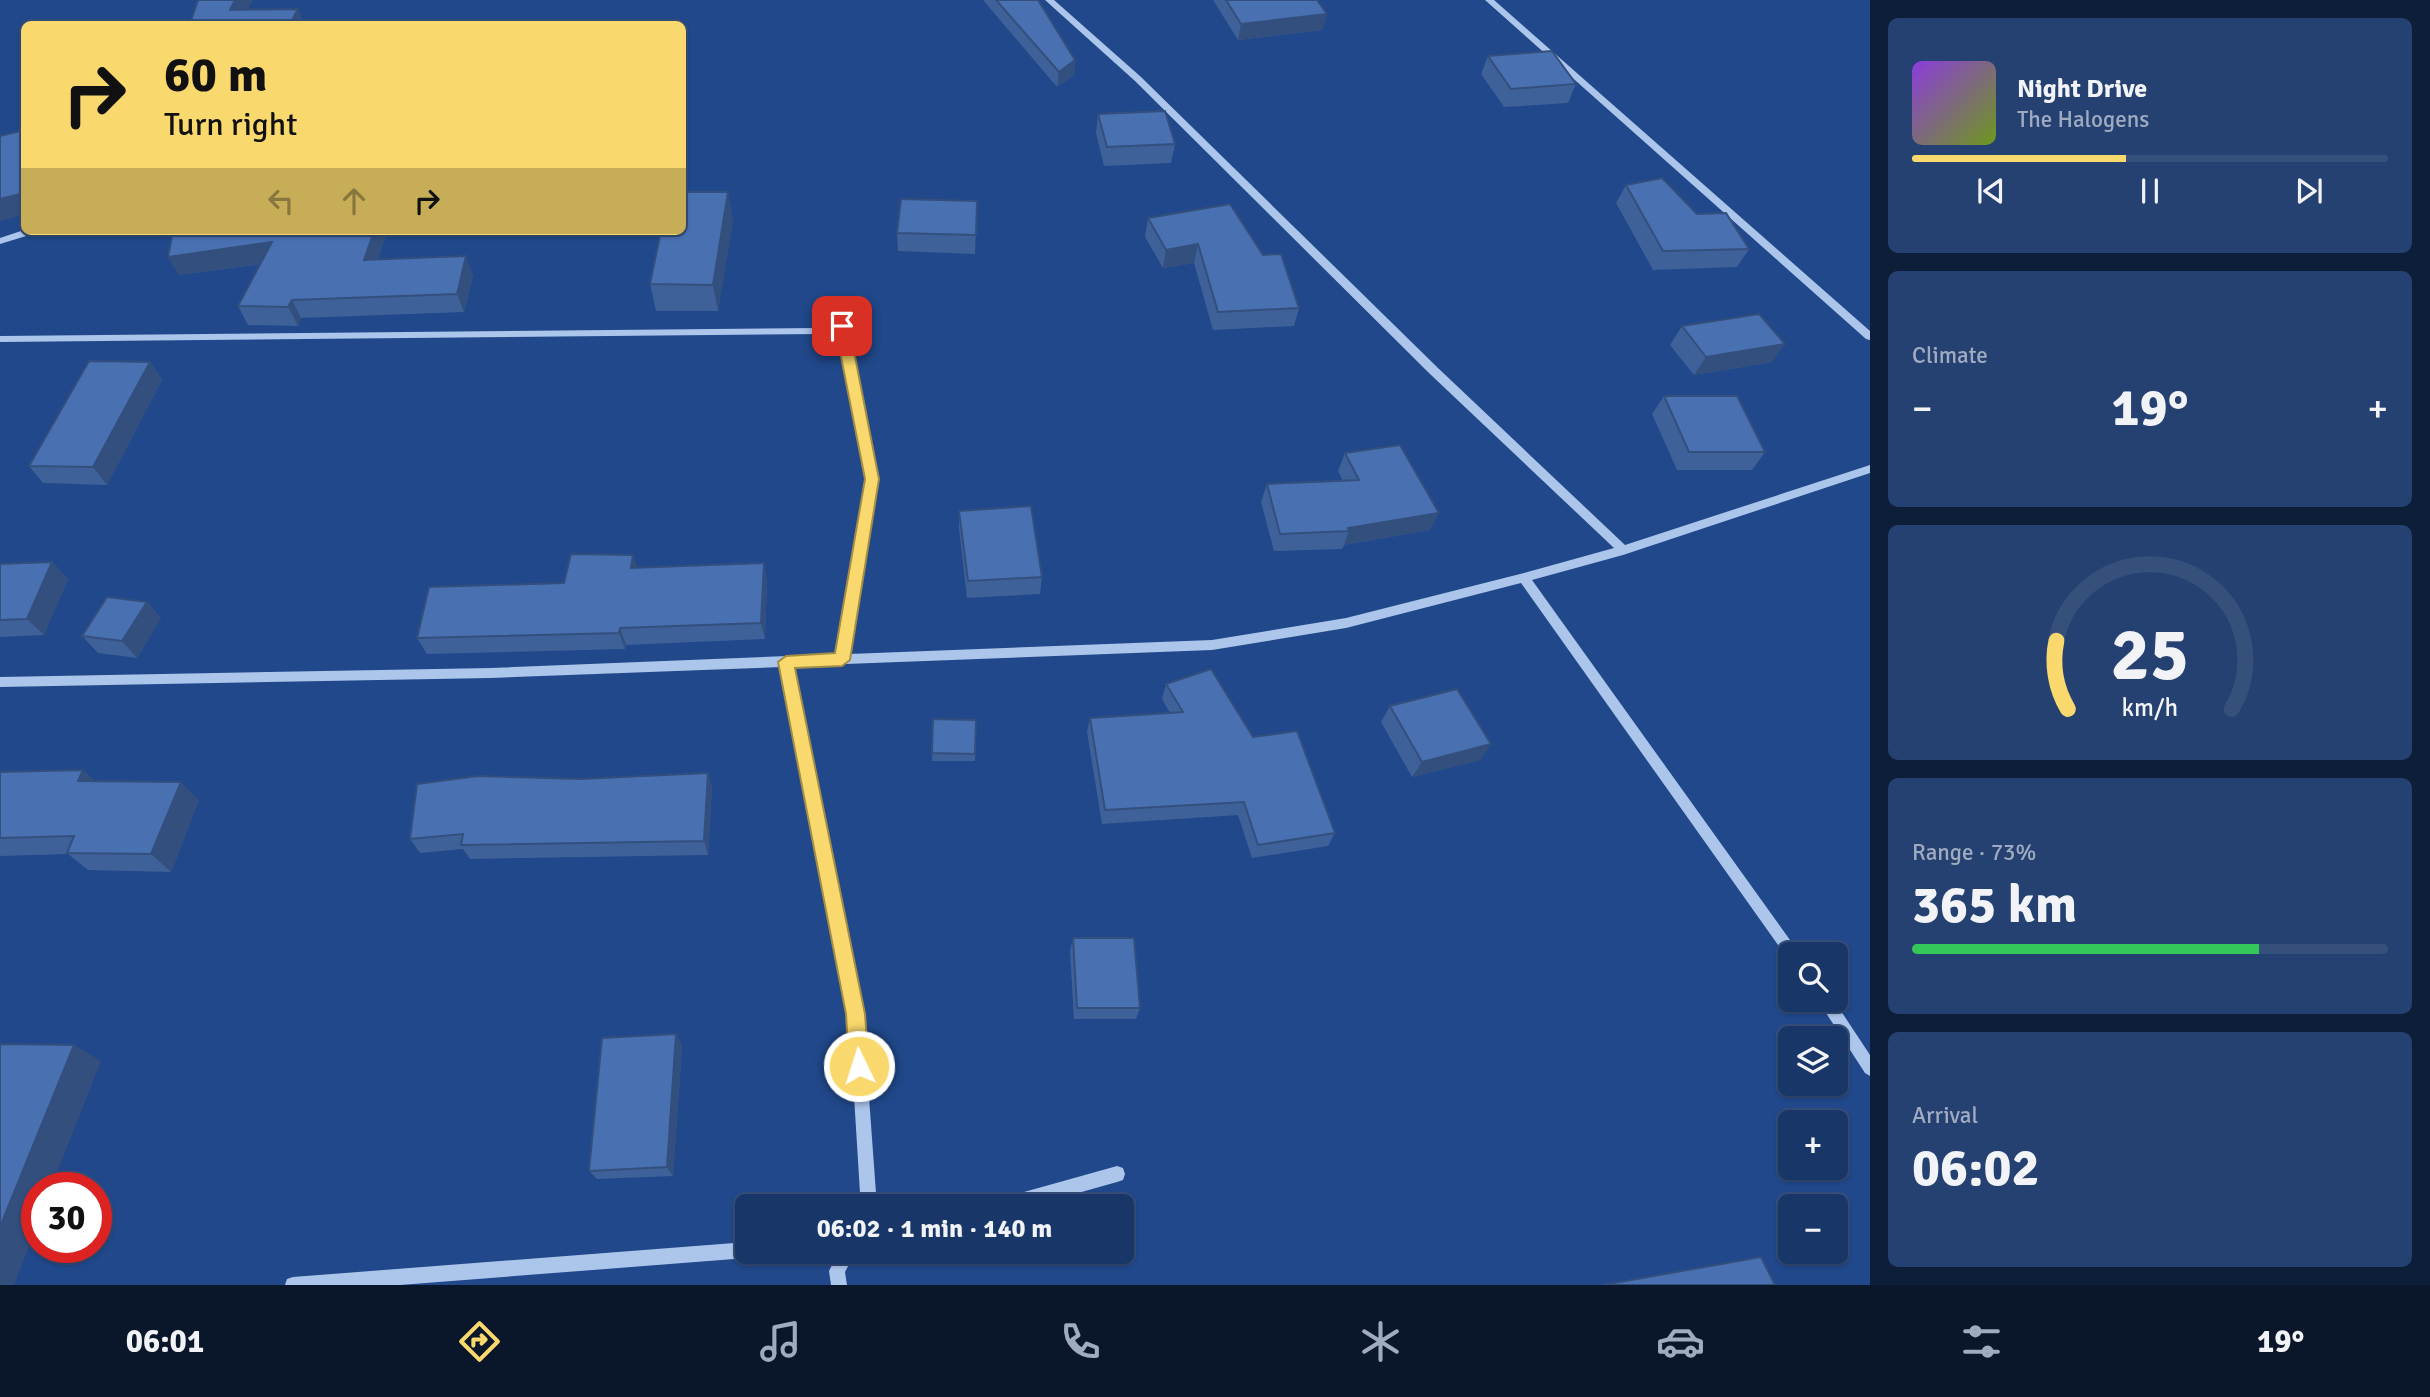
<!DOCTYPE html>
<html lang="en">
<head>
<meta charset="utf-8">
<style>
	:root { --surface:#183668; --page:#254171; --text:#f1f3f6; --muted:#9fabc0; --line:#36507c; --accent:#f9d96d }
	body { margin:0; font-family:Signika,sans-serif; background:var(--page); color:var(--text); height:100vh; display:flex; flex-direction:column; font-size:26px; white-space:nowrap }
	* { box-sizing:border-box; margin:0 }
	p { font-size:23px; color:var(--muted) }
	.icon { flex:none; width:38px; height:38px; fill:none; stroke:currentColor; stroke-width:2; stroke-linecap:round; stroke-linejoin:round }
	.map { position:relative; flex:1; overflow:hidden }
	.side { display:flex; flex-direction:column; gap:18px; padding:18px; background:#0d1e39; width:560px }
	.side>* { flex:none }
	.guide { position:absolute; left:21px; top:21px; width:665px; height:214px; border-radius:10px; box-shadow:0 2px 5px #0004,0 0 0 2px var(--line); background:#f9d96d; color:#111; overflow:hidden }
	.tools { position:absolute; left:1778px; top:942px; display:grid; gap:14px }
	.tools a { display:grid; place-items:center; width:70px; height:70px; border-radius:10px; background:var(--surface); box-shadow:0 2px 5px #0004,0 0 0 2px var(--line); font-size:35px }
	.speed { position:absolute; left:21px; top:1172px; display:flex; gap:14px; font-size:35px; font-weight:700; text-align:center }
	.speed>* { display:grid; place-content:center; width:91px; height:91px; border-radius:50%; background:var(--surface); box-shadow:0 2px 5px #0004,0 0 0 2px var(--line); line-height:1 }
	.speed .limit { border:10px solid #d22; background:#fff; color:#111 }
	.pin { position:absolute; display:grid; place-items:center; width:60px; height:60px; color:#fff; margin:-30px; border-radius:14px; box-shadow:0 4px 10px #0006 }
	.me { position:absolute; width:77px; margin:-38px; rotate:356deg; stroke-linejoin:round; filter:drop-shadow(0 0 5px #0008) }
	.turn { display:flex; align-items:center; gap:24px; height:147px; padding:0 28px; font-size:32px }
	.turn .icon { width:91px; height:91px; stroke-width:2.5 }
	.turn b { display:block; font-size:49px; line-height:60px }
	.lanes { display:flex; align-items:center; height:66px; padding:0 28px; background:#0003; justify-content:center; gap:35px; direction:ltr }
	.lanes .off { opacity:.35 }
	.big { font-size:52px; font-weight:800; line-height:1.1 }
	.side .widget { flex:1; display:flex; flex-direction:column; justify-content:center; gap:10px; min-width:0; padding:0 24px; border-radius:10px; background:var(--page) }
	.side .dial { align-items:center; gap:0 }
	.dial svg { height:182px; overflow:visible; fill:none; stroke:var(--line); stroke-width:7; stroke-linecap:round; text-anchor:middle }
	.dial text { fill:var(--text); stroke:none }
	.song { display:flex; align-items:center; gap:21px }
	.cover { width:84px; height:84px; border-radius:10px; background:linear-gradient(135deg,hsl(270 70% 55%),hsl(80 70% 35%)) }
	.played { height:7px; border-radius:4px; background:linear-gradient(90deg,var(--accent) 45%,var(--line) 45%) }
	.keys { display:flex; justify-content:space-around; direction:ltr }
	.heat { display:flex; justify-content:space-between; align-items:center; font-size:38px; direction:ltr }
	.charge { height:10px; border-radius:5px; background:linear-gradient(90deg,#34c759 73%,var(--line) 0) }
	.trip { position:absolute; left:735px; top:1194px; width:399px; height:70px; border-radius:10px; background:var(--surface); box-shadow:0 2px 5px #0004,0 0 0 2px var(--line); font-weight:800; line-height:70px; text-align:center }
	.dock { display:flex; height:112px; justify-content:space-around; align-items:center; background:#0a162a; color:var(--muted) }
	.dock .icon { width:49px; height:49px }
	.dock .on { color:var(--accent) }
	.dock b { font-size:32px; color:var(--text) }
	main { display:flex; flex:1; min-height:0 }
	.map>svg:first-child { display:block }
</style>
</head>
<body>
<main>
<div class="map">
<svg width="1870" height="1285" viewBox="0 0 1870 1285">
	<rect width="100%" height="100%" fill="#20488a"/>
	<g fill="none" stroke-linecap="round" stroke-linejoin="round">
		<!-- minor -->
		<path fill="#acc5eb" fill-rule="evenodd" d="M1045 0H1054L1141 77 1438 368 1625 545 1870 465V473L1623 555 1532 580 1800 954H1790V960L1788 959 1521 583 1346 628 1212 650 793 666 863 1015 876 1193 872 1206H856L860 1193 849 1015 781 667 491 678 0 687V677L491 668 837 654 866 479 832 300 837 297 842 300 878 479 849 654 1212 640 1346 618 1524 573 1614 548 1430 374 1135 81Z
			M1485 0H1494L1870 331V340L1866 339Z
			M24 230 38 231 36 233 0 244V238Z
			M820 328 825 331 820 334 0 342V336Z
			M1817 999H1833L1870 1055V1076L1865 1073Z
			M1117 1166 1123 1168 1125 1174 1123 1180 1117 1182 1032 1206H995L997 1200 1003 1198Z
			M747 1242V1251H755L753 1256 747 1258 400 1285H285L287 1279 293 1277Z
			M839 1251H856L845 1272 847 1285H831L829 1271Z"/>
	</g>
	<!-- wall -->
	<path fill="#3f6199" d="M983 0H1038L1075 60 1074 75 1057 87Z
		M1213 0H1317L1323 30 1238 40Z
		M1488 56 1576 84 1568 103 1504 107 1481 74Z
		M1098 114 1175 144 1171 163 1104 166 1096 133Z
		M1626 185 1697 214 1749 249 1737 267 1653 270 1616 203Z
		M977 201 975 254 898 251 897 233Z
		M1148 218 1263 255 1299 308 1294 326 1213 330 1194 263 1163 268 1145 237Z
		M733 219 718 311H656L650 284Z
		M173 231H387L378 259 473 275 464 312 301 318 298 326 248 325 238 306 261 264 179 275 168 257Z
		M1682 326 1772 362 1694 375 1670 345Z
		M150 362 162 380 107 485 43 483 29 466Z
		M1664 396 1765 452 1752 470H1677L1652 414Z
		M1345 453 1430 530 1344 545 1342 549 1274 551 1261 502 1267 484 1343 481 1338 471Z
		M959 511 1042 577 1040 594 967 598 959 528Z
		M52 562 68 579 44 635 0 637V564Z
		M637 568 767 580 765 639 626 645 625 649 427 654 417 638 564 583Z
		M147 602 161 618 137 658 98 653 82 636Z
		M1166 684 1253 737 1335 833 1328 846 1252 858 1238 815 1102 824 1087 732 1090 718 1170 713 1162 699Z
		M1390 706 1481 760 1412 777 1381 722Z
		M933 719 976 720 975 761H932Z
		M0 772 95 781 199 800 171 872 88 870 68 854 0 856Z
		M708 773 712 787 708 855 470 859 463 849 420 853 410 839 580 779Z
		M1073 938 1140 1008 1136 1019H1074L1070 951Z
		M676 1034 682 1046 673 1176 597 1179 589 1171Z"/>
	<!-- shaded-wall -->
	<path fill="#334f7d" d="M235 0H253L240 24 230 10Z
		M298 9 304 24H290Z
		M1327 14 1323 30 1238 40 1241 24Z
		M1075 60 1074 75 1057 87 1059 72Z
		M728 192 733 219 718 311 713 285Z
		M24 193V215L0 221V199Z
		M374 231H387L372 278 364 260Z
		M272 242 281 261 179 275 168 257Z
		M1198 244 1194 263 1163 268 1166 250Z
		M466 256 473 275 464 312 457 294Z
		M292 300 301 318 298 326 288 307Z
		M1785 344 1772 362 1694 375 1706 357Z
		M150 362 162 380 107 485 93 467Z
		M1439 513 1430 530 1344 545 1349 531 1348 528Z
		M633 555 639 572 631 568Z
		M52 562 68 579 44 635 27 619Z
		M764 563 767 580 765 639 761 623Z
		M147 602 161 618 137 658 122 641Z
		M620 628 626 645 625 649 619 633Z
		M1491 744 1481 760 1412 777 1422 762Z
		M83 770 103 788 78 781Z
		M708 773 712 787 708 855 704 841Z
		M181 782 199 800 171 872 151 854Z
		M676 1034 682 1046 673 1176 667 1167Z
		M74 1045 101 1061 51 1188H37V1226L14 1285H0V1227Z"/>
	<!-- building -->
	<path fill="#4971b2" stroke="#334f7d" stroke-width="2" d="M198 0H235L230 10 298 9 290 24H190Z
		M996 0H1038L1075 60 1059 72Z
		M1226 0H1317L1327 14 1241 24Z
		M1552 51 1576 84 1511 89 1488 56Z
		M1165 111 1175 144 1107 147 1098 114Z
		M24 130V193L0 199V136Z
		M1662 178 1697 214 1726 213 1749 249 1663 251 1626 185Z
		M682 192H728L713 285 650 284 661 231H682Z
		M901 199 977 201 976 235 897 233Z
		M1230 204 1263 255 1281 254 1299 308 1218 312 1198 244 1166 250 1148 218Z
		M173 231H374L364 260 466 256 457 294 292 300 288 307 238 306 272 242 168 257Z
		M1759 314 1785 344 1706 357 1682 326Z
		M89 361 150 362 93 467 29 466Z
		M1664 396H1737L1765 452H1689Z
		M1400 445 1439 513 1348 528 1349 531 1280 534 1267 484 1359 480 1345 453Z
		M1031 506 1042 577 968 581 959 511Z
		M571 554 633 555 631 568 764 563 761 623 620 628 619 633 417 638 429 587 564 583Z
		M52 562 27 619 0 620V564Z
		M107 597 147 602 122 641 82 636Z
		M1211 669 1253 737 1297 731 1335 833 1258 845 1244 802 1105 810 1090 718 1183 712 1166 684Z
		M1457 689 1491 744 1422 762 1390 706Z
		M933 719 976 720 975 754 932 753Z
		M83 770 78 781 181 782 151 854 67 853 74 836 0 838V772Z
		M708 773 704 841 461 845 463 834 410 839 417 784 478 776 580 779Z
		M1073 938H1134L1140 1008H1077Z
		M676 1034 667 1167 589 1171 602 1038Z
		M0 1044 74 1045 0 1227Z
		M1761 1257 1775 1285H1603Z"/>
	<!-- route -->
	<path fill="#f9d96d" stroke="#a28d47" stroke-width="2" d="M842 322 849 326 879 479 850 660 842 666 795 668 865 1014 869 1066 866 1073 859 1075 852 1073 849 1066 846 1014 778 662 786 656 835 653 865 479 835 326Z"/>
</svg>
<div class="tools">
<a><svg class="icon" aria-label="search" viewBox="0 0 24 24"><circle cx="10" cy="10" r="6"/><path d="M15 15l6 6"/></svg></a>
<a><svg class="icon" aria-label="layers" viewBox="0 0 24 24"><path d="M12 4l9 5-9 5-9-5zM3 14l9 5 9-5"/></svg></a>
<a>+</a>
<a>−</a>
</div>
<div class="speed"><div class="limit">30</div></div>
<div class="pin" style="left:842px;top:326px;background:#d93025"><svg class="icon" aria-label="arrive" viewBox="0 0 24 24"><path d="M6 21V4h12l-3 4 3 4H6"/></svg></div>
<svg class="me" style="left:859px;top:1066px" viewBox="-20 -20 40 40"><circle r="17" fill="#f9d96d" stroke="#fff" stroke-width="3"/><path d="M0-11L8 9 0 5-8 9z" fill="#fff"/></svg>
<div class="trip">06:02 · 1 min · 140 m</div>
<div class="guide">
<div class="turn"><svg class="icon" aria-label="right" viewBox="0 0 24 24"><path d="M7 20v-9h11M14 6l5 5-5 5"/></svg><div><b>60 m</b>Turn right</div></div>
<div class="lanes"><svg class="icon off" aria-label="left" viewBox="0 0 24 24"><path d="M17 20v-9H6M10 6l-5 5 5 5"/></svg><svg class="icon off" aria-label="ahead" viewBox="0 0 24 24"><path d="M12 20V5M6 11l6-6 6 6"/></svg><svg class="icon" aria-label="right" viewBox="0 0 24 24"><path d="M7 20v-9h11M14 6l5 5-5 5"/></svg></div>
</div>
</div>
<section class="side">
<div class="widget">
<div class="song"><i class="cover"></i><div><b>Night Drive</b><p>The Halogens</p></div></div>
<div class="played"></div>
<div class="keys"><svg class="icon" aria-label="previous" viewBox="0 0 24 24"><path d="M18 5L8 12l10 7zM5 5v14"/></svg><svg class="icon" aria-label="pause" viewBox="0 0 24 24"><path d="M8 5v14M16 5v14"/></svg><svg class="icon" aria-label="next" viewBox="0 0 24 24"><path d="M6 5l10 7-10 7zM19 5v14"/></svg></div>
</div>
<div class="widget"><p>Climate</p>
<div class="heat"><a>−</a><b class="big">19°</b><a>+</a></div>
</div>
<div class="widget dial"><svg viewBox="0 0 100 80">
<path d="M14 69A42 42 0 1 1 86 69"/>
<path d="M14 69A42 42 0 0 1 9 39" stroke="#f9d96d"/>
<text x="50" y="56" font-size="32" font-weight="700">25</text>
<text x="50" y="72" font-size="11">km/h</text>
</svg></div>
<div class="widget"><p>Range · 73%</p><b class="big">365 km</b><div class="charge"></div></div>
<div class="widget"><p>Arrival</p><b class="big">06:02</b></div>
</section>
</main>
<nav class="dock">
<b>06:01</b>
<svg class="icon on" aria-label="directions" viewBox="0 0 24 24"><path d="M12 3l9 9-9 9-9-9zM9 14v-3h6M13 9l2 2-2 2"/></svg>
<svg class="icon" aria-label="music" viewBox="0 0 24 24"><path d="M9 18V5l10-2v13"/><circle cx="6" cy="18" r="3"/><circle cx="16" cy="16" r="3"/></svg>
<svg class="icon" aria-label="phone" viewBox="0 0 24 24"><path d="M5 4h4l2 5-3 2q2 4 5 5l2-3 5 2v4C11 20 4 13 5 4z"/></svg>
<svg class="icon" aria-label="climate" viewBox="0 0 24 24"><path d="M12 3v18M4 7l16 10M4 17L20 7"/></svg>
<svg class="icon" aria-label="car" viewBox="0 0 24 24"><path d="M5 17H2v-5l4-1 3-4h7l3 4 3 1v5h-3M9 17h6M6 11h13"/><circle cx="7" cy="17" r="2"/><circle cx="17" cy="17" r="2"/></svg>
<svg class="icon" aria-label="filters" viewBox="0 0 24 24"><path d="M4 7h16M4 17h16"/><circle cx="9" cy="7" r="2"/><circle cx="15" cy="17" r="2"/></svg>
<b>19°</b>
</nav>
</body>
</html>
